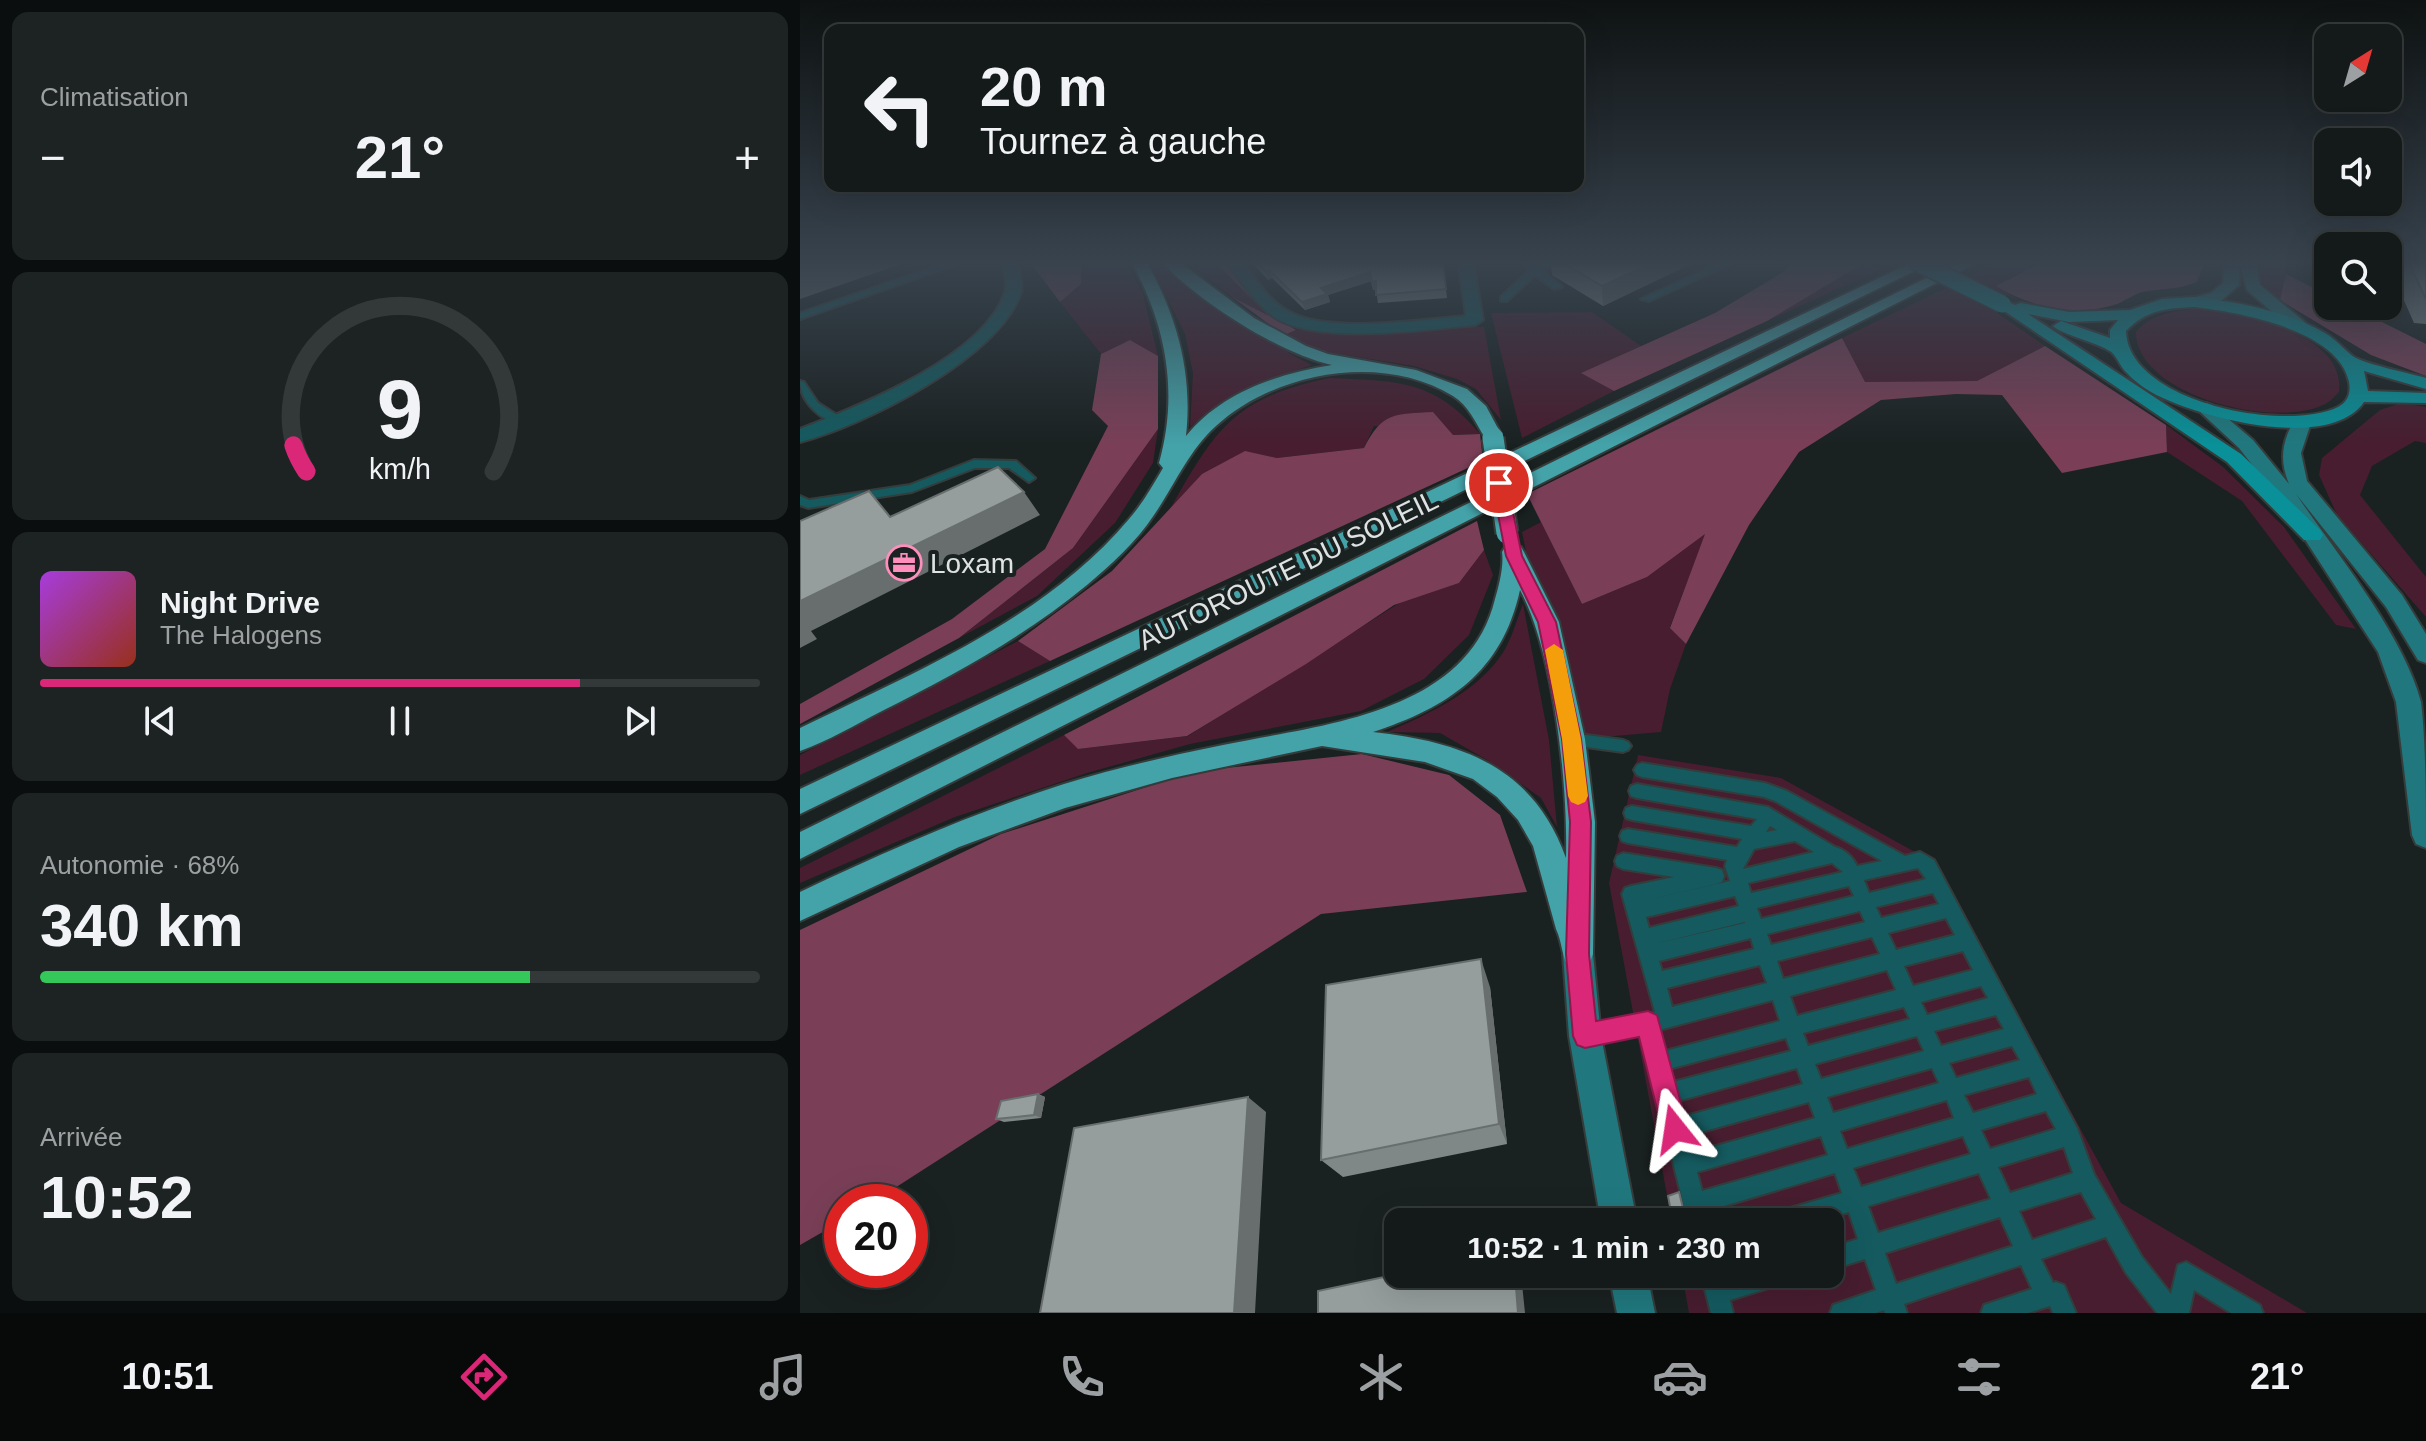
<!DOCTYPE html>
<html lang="fr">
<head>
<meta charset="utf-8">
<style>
	:root { --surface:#141919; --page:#1d2222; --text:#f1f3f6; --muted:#9da0a2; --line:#333838; --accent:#db2777 }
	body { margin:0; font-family:Arial,sans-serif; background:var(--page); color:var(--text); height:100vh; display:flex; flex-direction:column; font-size:30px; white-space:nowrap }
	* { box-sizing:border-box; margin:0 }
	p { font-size:26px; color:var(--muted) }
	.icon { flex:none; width:44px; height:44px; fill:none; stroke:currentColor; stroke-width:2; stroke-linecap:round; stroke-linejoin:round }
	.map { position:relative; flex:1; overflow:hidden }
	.side { display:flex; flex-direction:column; gap:12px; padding:12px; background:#0b0e0e; width:800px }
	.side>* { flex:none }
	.banner { position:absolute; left:24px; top:24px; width:760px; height:168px; border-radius:16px; box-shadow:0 8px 32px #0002,0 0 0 2px var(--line); background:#141919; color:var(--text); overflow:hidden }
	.needle { width:52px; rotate:37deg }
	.controls { position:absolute; left:1514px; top:24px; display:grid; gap:16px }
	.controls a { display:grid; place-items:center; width:88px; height:88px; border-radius:16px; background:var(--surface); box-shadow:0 8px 32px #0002,0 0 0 2px var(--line); font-size:40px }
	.speed { position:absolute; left:24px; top:1184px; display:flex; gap:16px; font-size:40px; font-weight:700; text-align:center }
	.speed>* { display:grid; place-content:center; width:104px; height:104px; border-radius:50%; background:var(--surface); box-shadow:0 8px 32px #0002,0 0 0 2px var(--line); line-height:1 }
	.speed .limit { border:12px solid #d22; background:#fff; color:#111 }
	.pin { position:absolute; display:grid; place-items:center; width:68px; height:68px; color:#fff; margin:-34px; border:4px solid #fff; border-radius:50%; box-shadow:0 2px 8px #0007 }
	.me { position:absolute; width:88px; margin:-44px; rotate:345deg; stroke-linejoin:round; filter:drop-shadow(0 0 6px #0008) }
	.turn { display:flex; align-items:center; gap:28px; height:168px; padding:0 24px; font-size:36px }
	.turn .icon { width:104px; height:104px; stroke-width:2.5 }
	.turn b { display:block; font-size:56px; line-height:68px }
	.big { font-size:60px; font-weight:700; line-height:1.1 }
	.side .widget { flex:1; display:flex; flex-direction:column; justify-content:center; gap:12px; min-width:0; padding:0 28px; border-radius:16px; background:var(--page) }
	.side .dial { align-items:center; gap:0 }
	.dial svg { height:208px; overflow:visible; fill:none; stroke:var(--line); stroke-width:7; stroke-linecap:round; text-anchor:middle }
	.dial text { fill:var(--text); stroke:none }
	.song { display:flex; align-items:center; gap:24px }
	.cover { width:96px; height:96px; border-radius:12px; background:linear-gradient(135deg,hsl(280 70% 55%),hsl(10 70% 35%)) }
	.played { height:8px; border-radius:4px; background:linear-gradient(90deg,var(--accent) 75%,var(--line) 75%) }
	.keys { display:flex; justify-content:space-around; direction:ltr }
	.heat { display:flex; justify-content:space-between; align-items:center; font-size:44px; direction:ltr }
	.charge { height:12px; border-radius:6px; background:linear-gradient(90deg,#34c759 68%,var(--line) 0) }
	.trip { position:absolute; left:584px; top:1208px; width:460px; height:80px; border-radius:16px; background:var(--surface); box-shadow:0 8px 32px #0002,0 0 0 2px var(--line); font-weight:700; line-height:80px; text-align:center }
	.dock { display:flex; height:128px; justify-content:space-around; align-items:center; background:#080a0a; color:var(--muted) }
	.dock .icon { width:56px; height:56px }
	.dock .selected { color:var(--accent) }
	.dock b { font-size:36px; color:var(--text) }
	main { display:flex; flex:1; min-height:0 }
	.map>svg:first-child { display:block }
</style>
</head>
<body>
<main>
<section class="side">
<div class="widget"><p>Climatisation</p>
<div class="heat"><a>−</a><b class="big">21°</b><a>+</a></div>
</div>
<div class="widget dial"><svg viewBox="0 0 100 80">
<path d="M14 69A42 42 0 1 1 86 69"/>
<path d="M14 69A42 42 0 0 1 9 59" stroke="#db2777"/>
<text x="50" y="56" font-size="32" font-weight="700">9</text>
<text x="50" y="72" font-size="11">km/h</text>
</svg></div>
<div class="widget">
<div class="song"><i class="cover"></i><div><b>Night Drive</b><p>The Halogens</p></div></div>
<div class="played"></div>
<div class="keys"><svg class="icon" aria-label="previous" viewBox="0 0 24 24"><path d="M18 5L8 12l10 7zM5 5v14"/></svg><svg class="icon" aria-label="pause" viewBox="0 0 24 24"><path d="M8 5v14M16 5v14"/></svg><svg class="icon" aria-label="next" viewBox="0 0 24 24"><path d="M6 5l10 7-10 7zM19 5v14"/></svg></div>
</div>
<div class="widget"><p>Autonomie · 68%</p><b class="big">340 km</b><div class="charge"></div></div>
<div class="widget"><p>Arrivée</p><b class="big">10:52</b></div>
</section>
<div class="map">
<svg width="1626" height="1313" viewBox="0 0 1626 1313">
	<rect width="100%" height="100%" fill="#1a2121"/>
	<!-- green -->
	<path fill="#471d2f" d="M281 261H325L342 291 358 356 330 340 301 354 260 302 281 284Z
		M349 261H357L492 355 512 365C461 381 432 393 390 427L393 373 385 334Z
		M387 261H414L472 319 432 297Z
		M1067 261 1098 262 967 321Z
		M1199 261H1244L1196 286 1220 301 1168 277Z
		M1455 261H1484L1486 274 1480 300 1457 278Z
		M1148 287 1197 313 1245 346 1177 381 1064 382 1042 338Z
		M1393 309C1438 312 1546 331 1539 392 1535 396 1530 402 1525 404 1477 430 1336 396 1336 332 1352 314 1370 312 1393 309Z
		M792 312 841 346 782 373 814 391 722 438 691 313Z
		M658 326 684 327 701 420 676 389 657 379 614 366 520 351 484 335 496 330Z
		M529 378C595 381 635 379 680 434L653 435 574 426 564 448 477 458 445 452 370 509C415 429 434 398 529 378Z
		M1601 403 1626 407V443L1615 441 1572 466 1560 495 1626 577V617L1537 515 1519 475 1522 458 1580 410Z
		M1366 425 1422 466 1484 527 1556 629 1536 625 1442 501 1367 452Z
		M358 429 353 463 315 523 237 596 159 638 273 548Z
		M741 522 782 604 847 577 906 533 870 627 886 644 870 689 861 732 780 739 752 613 727 557 722 532Z
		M684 550 693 575 669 635 624 679 561 711 390 744 287 773 155 817 0 883V868L264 735 278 749 388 736 601 602 659 583Z
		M723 604 749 740 757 827 741 798 687 760 640 733 587 732C629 714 679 691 704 651 712 637 717 619 723 604Z
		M218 641 250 661 0 775V755Z
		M838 755 981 778 1135 863 1321 1203 1507 1313H889L882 1274H1030V1222H872L809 883Z"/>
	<!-- forest -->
	<path fill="#7a3f57" d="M229 261H281V284L260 302Z
		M414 261H424L481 321 496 330 484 335 432 297 469 316Z
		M992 261H1067L967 321 814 391 781 373 915 313 985 271Z
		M1244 261H1405L1397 282C1378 290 1362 288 1342 292 1332 295 1324 302 1314 305 1274 317 1230 307 1196 286Z
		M1486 274 1528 295V306H1550L1626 344V376L1571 355 1480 300Z
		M1042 338 1065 382 1177 381 1245 346 1366 425 1367 452 1262 473 1202 395 1156 394 1081 400 999 452 949 525 886 644 870 628 905 534 847 577 782 604 727 494Z
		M330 340 358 356V429L273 548 159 638 0 724V704L152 619 245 549 308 426 292 410 301 354Z
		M633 412 653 435 680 434 683 461 250 661 218 641 312 571 402 474 445 451 477 458 564 448C582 412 595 414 633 412Z
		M677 521 684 550 659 583 594 605 506 664 387 736 278 749 264 735Z
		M562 754 649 775 700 815 727 892 521 914 73 1202H42V1221L0 1245V930L201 834 396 771Z"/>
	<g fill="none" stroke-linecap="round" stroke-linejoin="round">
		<defs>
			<path id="service" d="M152 261H165L0 319V313Z
				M721 261H730L736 266 747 261H759L741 270 762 287 754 289 735 275 707 301H701V297L730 270Z
				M925 261H937L849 301 841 299Z
				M0 381 4 382 18 403 43 419V423C22 424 0 401 0 381Z
				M174 460 216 461 235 478 229 482 209 468H175L112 492 8 508 0 505V496L9 500 110 485Z
				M772 733 823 740 828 742 831 746 828 750 823 752 772 745 767 743 764 739 767 735Z
				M842 763 965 783 987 791 1105 856 1120 852 1134 860 1277 1128 1294 1174 1342 1257 1371 1294 1378 1265 1386 1262 1460 1305 1463 1313H1431L1394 1290 1389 1313H1357L1326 1273 1306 1237 1241 1259 1253 1283 1256 1282 1264 1285 1276 1313H1253L1250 1306 1228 1313H1181L1184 1305 1232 1289 1221 1265 1104 1304 1107 1313H1085L1084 1310 1076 1313H1030L1033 1305 1076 1290 1065 1259 1030 1270V1248L1058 1239 1049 1212 1016 1222H969L972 1214 980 1211 1042 1193 1035 1173 907 1211 910 1222H888L841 1034 785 1046 778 1043 775 1036 778 1029 785 1026 855 1012 822 894 825 888 831 886 874 877 823 869 817 866 815 861 817 856 823 853 916 868 922 870 924 876 922 882 916 884 842 901 930 881 925 866 927 860 828 843 822 841 820 836 822 831 828 829 937 847 942 839 832 820 826 818 824 813 826 808 832 806 951 826 957 819 837 798 831 796 829 791 831 786 837 784 968 807 1035 847C1044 849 1053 857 1057 866L1082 861 975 801 964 797 842 777 837 775 834 770 837 765ZM970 826 977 830 966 832ZM995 841 1014 852 943 869 954 849ZM1032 863 1043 872 951 893 948 883ZM1118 868 1126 879 1069 893 1064 880ZM1049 886 1054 896 961 919 957 908ZM1133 893 1139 904 1081 918 1076 907ZM935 896 939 906 849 928 846 917ZM1060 911 1065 922 971 945 967 934ZM1146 918 1155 935 1096 950 1088 933ZM945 922V923L854 944ZM1072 937 1080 954 983 979 977 961ZM951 938 954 949 862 971 859 961ZM1163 951 1173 970 1113 986 1104 966ZM960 965 967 983 872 1007 867 988ZM1087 970 1096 990 997 1016 990 996ZM1181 986 1188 998 1127 1015 1121 1002ZM973 1000 980 1021 865 1051 859 1030ZM1104 1007 1110 1019 1008 1046 1003 1033ZM1196 1015 1204 1029 1141 1046 1134 1031ZM1117 1036 1124 1051 1021 1079 1015 1064ZM986 1038 991 1051 873 1082 869 1069ZM1212 1046 1220 1060 1156 1078 1149 1063ZM997 1068 1003 1084 882 1117 878 1101ZM1132 1068 1139 1083 1033 1113 1027 1097ZM1229 1077 1237 1094 1173 1113 1164 1095ZM1147 1100 1154 1118 1047 1149 1040 1131ZM1009 1102 1015 1118 891 1153 887 1136ZM1246 1111 1256 1129 1190 1149 1181 1130ZM1021 1136 1028 1155 902 1191 897 1172ZM1163 1136 1171 1154 1061 1187 1053 1168ZM1264 1147 1273 1173 1210 1193 1198 1167ZM1179 1173 1191 1199 1078 1233 1068 1206ZM1281 1192 1296 1219 1232 1240 1219 1211ZM1200 1217 1213 1246 1096 1284 1085 1253Z
				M901 1274H923L925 1280 943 1274H991L988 1282 930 1300 933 1313H911Z"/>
			<path id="minor" d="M202 261H217C219 271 223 282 221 292 201 357 63 426 0 442V429C59 406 184 357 205 292 208 282 204 271 202 261Z
				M426 261H441C455 278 468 300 488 311 526 334 621 320 666 316L658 261H673L683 320 675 325C625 330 516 345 474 317 455 303 440 280 426 261Z"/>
			<path id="secondary" d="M1425 261H1455L1460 285 1506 323 1508 327 1506 331H1494L1447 290 1440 264 1439 285 1422 300 1388 305V299L1411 293 1423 283Z
				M1406 403 1412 405 1453 440 1489 484C1479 460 1482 441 1495 419H1509L1511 423 1501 453 1507 481 1602 595 1626 634V663L1618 660 1586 607 1496 494C1536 553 1603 634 1621 702 1626 744 1626 803 1626 848L1616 844 1612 835 1596 702 1578 652 1478 498 1439 448 1397 409Z
				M778 939 789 943 793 954 801 1036 837 1222H801L769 1036 763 954 767 943Z
				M809 1274H847L855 1313H817Z"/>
			<path id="primary" d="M1394 297C1438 302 1487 311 1525 333 1537 340 1544 350 1554 357 1568 365 1609 373 1626 378V389L1564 371 1568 391 1626 393V403L1564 402C1529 453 1395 417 1351 392 1343 387 1333 380 1327 373 1319 366 1317 354 1308 350 1295 342 1261 334 1253 326L1261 321 1310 338V330L1318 320 1269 322 1228 314 1441 454 1520 530 1523 535 1520 540H1504L1427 462 1194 304 1202 299 1215 305 1221 303 1269 312 1330 310 1362 299ZM1394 307C1439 312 1539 330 1549 382 1551 393 1548 402 1538 407 1485 433 1328 402 1326 331 1346 310 1367 308 1394 307Z"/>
			<path id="motorway" d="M331 261H346C377 316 393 373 386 436 422 392 477 374 532 365 480 354 396 300 361 261H378L454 318 506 346 528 354 616 370 667 389 686 406 701 434 692 440 685 438C675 422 669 406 653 396 582 352 475 372 416 426 389 450 374 486 354 515 336 542 312 564 287 585 224 637 154 675 82 711 55 725 28 741 0 751V728C115 672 245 619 329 519 343 503 353 485 363 468L359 463C379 392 366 325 331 261Z
				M1115 261H1135L0 814V789Z
				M1161 261H1180L0 859V832Z
				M713 545 721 547 724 552 759 622 785 739 795 822 793 954 789 965 778 969 767 965C761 951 762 942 756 929L733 846 718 820 697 797 673 779 625 762 522 746 372 778 265 808 159 847 0 921V892C86 851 173 813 264 784 316 768 369 756 423 745 518 725 667 715 695 599 699 585 704 566 702 552L705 547ZM720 590C754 653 768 785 766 858 733 767 663 742 573 732 649 707 702 672 720 590Z"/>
		</defs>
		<!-- service casing -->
		<use href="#service" stroke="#353c3c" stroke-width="4"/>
		<!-- minor casing -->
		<use href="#minor" stroke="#353c3c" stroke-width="4"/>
		<!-- secondary casing -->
		<use href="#secondary" stroke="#353c3c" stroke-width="4"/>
		<!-- primary casing -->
		<use href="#primary" stroke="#353c3c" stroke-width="4"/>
		<!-- motorway casing -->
		<use href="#motorway" stroke="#353c3c" stroke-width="4"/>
		<!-- service -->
		<use href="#service" fill="#145a5f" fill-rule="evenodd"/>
		<!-- minor -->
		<use href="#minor" fill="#145a5f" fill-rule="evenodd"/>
		<!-- secondary -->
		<use href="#secondary" fill="#20787e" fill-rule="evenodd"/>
		<!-- primary -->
		<use href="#primary" fill="#099098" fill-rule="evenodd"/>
		<!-- motorway -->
		<use href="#motorway" fill="#44a2a9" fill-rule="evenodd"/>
		<defs>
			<path id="primary-bridge" d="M1115 261 1202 304"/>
			<path id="motorway-bridge-far1" d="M692 434 693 440"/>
			<path id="motorway-bridge" d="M693 438 707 533"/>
		</defs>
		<!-- primary-bridge casing -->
		<use href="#primary-bridge" stroke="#353c3c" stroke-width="20" stroke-linecap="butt"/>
		<!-- motorway-bridge-far1 casing -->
		<use href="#motorway-bridge-far1" stroke="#353c3c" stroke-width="20" stroke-linecap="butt"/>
		<!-- motorway-bridge casing -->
		<use href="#motorway-bridge" stroke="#353c3c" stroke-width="25" stroke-linecap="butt"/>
		<!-- primary-bridge -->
		<use href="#primary-bridge" stroke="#099098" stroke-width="17"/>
		<!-- motorway-bridge-far1 -->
		<use href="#motorway-bridge-far1" stroke="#44a2a9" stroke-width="17"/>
		<!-- motorway-bridge -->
		<use href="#motorway-bridge" stroke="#44a2a9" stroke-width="21"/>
	</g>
	<!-- wall -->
	<path fill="#808787" d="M451 261H567L643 264 647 298 578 303 576 290H573L571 281 528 295 530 302 505 310 472 278 468 280Z
		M751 261H897L803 306 752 275Z
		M1588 261H1626V324L1614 323 1588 264Z
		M690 987 707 1144 543 1177 521 1160Z
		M238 1094 245 1097 241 1118 204 1122 196 1119Z"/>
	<!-- shaded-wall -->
	<path fill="#686e6e" d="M18 261H110L0 299V267Z
		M857 261H897L803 306 802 286Z
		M469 270 472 278 468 280 465 271Z
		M570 272 572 281 528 295 530 302 505 310 502 302 521 288Z
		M576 281 577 289 573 290 572 282Z
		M224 492 240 515 11 631 17 639 0 648V601Z
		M681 959 690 987 707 1144 699 1124Z
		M238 1094 245 1097 241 1118 234 1115Z
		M448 1097 466 1112 455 1313H434Z
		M715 1274H721L725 1313H718Z"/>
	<!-- building -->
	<path fill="#959d9d" stroke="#686e6e" stroke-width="2" d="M0 261H18L0 267Z
		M456 261H635L636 265 643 264 646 289 576 295V281L572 282 570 272 521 288 527 294 502 302 469 270 465 271Z
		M760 261H857L802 286Z
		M1608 261H1626V299Z
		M198 467 224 492 0 601V521L69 491 90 517Z
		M681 959 699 1124 521 1160 526 985Z
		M238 1094 234 1115 196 1119 201 1101Z
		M448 1097 434 1313H240L274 1128Z
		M879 1192 886 1220 889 1222H873L868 1196Z
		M598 1274H715L718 1313H518V1291Z"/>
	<!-- sky -->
	<linearGradient id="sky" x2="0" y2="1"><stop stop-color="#0e1212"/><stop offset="0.59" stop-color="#38434e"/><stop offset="1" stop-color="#38434e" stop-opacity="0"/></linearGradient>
	<rect width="1626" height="445" fill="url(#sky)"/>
	<!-- route -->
	<path fill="#db2777" stroke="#8e194d" stroke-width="2" d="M699 479 707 483 722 556 756 622 781 739 791 822 789 954 796 1021 848 1011 857 1015 888 1129 884 1138 875 1142 865 1138 862 1129 839 1037 785 1048 777 1045 773 1036 766 954 770 822 762 739 738 622 706 556 692 483Z"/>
	<!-- slow -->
	<path fill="#f59e0b" d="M754 644 763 650 781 739 788 796 785 802 778 805 771 802 768 796 762 739 745 650Z"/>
	<!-- icons -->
	<defs>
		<symbol id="office-ring" viewBox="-11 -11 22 22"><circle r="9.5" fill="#1a2121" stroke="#fe8ebb" stroke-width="1.5"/><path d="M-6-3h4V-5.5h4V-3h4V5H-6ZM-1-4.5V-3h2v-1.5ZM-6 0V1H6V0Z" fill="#fe8ebb"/></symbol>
	</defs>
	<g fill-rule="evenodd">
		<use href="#office-ring" x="84" y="543" width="40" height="40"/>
	</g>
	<g text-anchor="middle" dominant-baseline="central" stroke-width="8" stroke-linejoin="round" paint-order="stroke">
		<!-- poi labels -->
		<g font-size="28" fill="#dee2e3" stroke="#1a2121" text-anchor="start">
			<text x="130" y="563">Loxam</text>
		</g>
		<!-- street labels -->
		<g font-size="28" fill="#dee2e3" stroke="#1a2121">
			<text transform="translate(488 570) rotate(-26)">AUTOROUTE DU SOLEIL</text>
		</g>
	</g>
</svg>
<div class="controls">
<a><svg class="needle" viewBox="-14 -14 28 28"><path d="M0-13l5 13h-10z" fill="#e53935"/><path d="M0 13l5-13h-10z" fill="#9da0a2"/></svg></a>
<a><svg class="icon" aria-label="sound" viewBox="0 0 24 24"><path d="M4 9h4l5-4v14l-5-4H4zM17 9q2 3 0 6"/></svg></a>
<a><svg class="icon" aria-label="search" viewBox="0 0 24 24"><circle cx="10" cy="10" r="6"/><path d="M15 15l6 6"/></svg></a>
</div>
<div class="speed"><div class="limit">20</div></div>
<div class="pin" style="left:699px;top:483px;background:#d93025"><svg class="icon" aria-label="arrive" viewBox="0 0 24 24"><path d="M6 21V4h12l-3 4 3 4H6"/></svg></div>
<svg class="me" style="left:875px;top:1129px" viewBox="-20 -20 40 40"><path d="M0-17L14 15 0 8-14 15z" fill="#db2777" stroke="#fff" stroke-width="4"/></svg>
<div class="trip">10:52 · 1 min · 230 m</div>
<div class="banner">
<div class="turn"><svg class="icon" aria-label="left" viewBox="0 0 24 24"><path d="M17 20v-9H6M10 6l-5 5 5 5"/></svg><div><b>20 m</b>Tournez à gauche</div></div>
</div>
</div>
</main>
<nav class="dock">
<b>10:51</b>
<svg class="icon selected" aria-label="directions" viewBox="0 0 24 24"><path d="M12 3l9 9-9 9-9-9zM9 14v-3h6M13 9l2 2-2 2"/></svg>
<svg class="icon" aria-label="music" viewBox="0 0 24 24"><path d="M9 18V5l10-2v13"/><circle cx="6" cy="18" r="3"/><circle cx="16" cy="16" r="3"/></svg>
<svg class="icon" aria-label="phone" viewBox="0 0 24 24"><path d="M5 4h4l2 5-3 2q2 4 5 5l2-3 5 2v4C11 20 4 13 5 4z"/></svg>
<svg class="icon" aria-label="climate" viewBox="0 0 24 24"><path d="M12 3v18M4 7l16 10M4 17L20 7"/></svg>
<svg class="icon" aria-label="car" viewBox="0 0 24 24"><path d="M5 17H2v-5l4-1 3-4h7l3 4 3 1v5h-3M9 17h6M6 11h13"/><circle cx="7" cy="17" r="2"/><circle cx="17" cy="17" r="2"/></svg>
<svg class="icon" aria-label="filters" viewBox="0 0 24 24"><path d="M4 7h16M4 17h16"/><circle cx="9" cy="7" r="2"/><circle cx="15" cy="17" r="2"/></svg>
<b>21°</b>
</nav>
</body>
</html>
